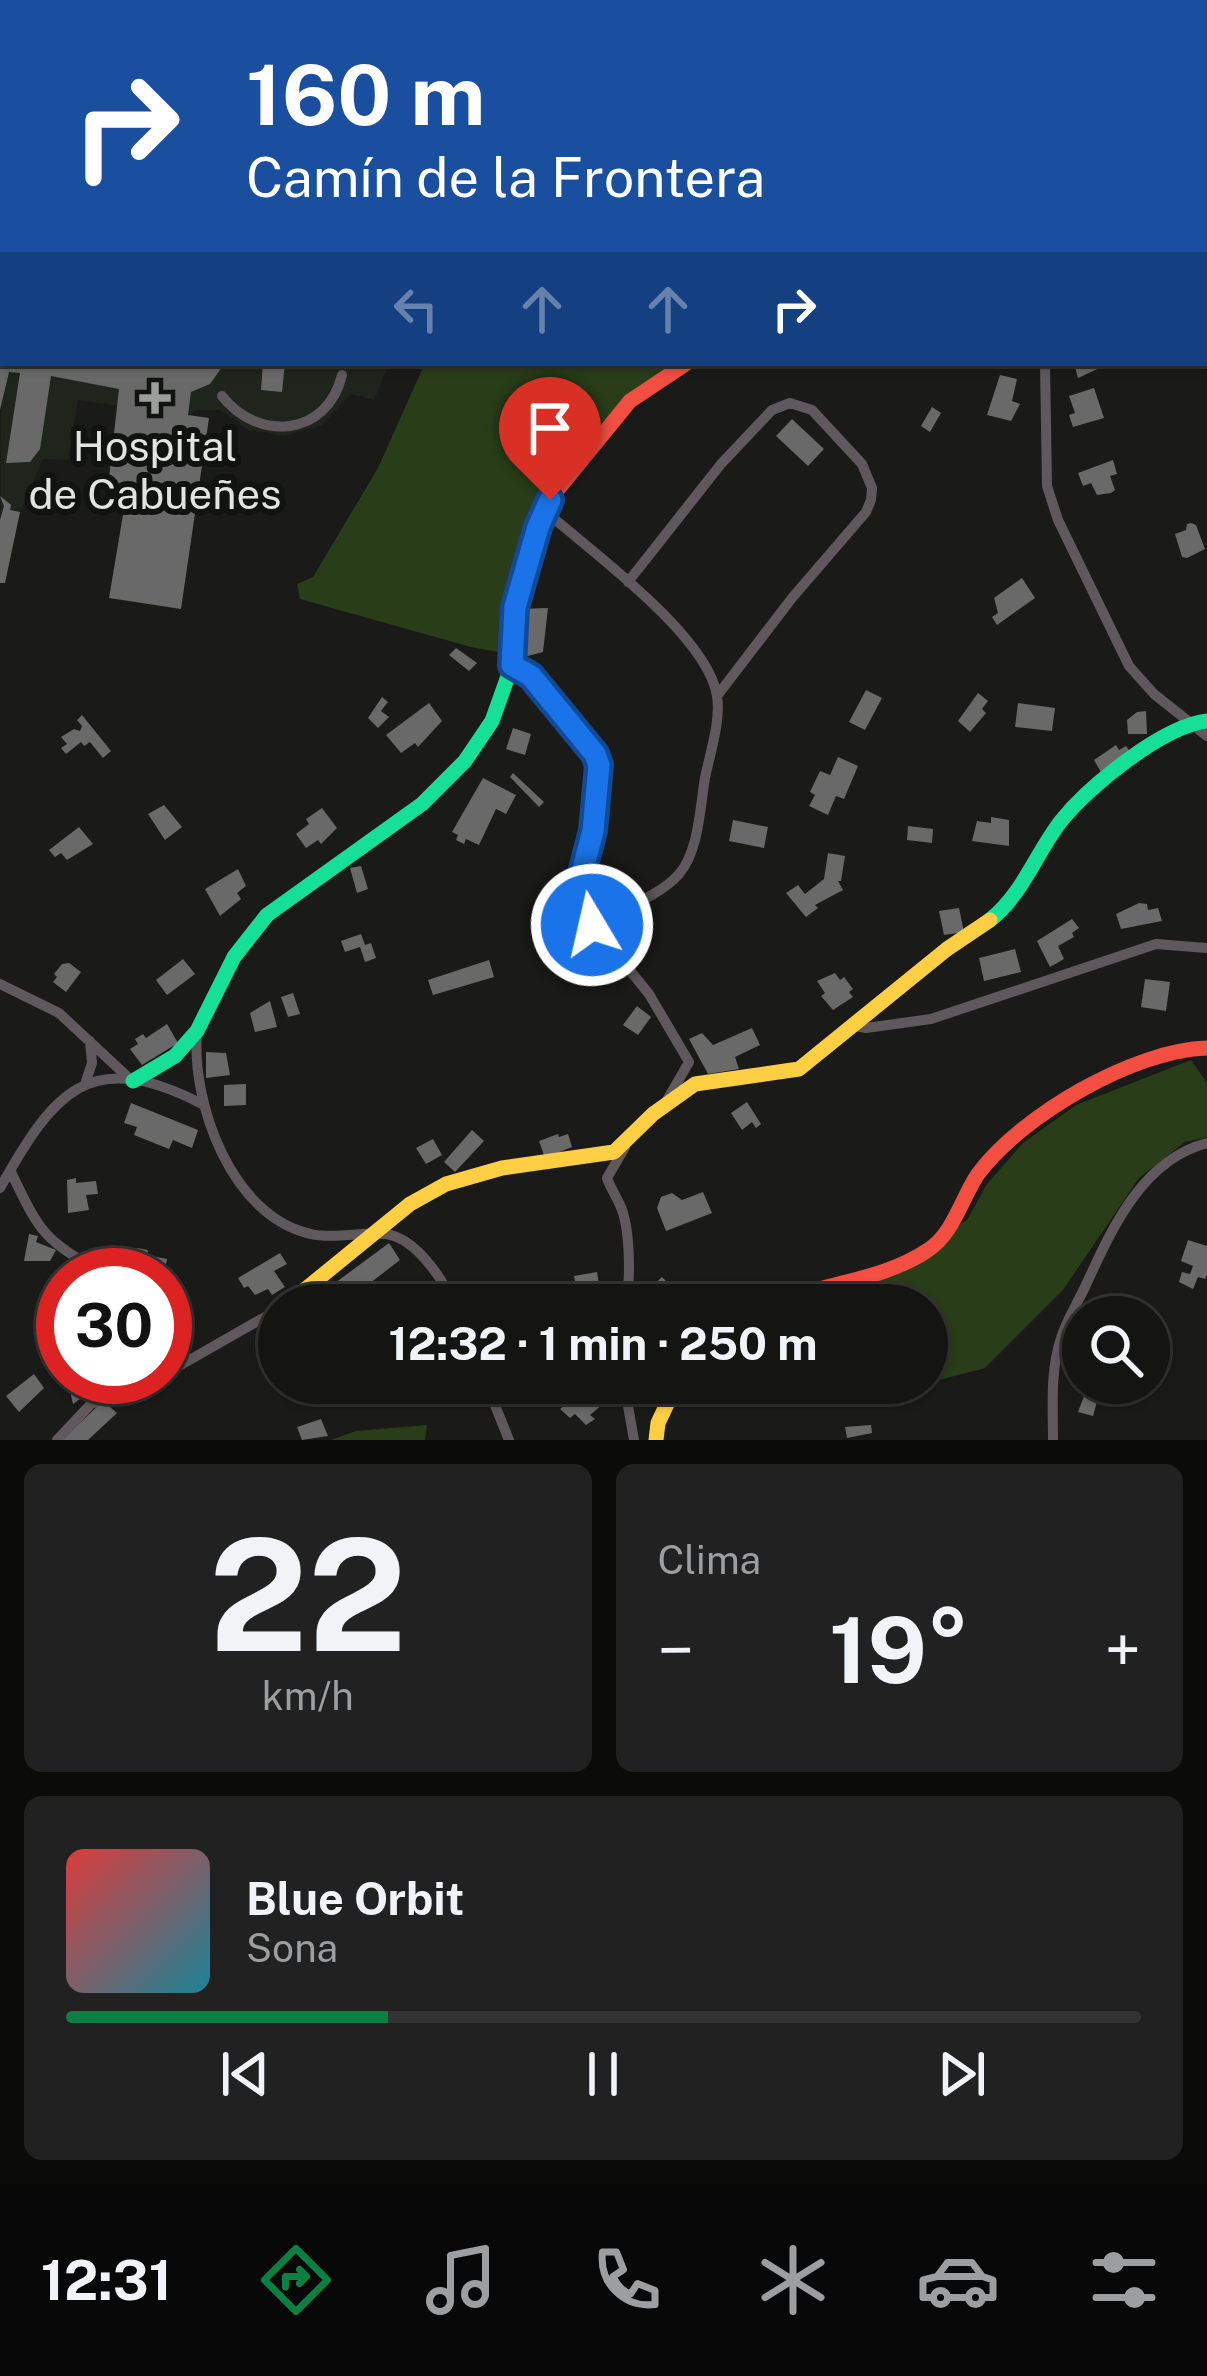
<!DOCTYPE html>
<html lang="es">
<head>
<meta charset="utf-8">
<style>
	:root { --surface:#141413; --page:#212121; --text:#f1f3f6; --muted:#9d9ea0; --line:#333; --accent:#0b8043 }
	body { margin:0; font-family:"Public Sans",sans-serif; background:var(--page); color:var(--text); height:100vh; display:flex; flex-direction:column; font-size:45px; white-space:nowrap }
	* { box-sizing:border-box; margin:0 }
	p { font-size:39px; color:var(--muted) }
	.icon { flex:none; width:66px; height:66px; fill:none; stroke:currentColor; stroke-width:2; stroke-linecap:round; stroke-linejoin:round }
	.map { position:relative; height:1440px; overflow:hidden }
	.sheet { display:flex; flex-direction:column; gap:24px; padding:24px; background:#0b0b0a; flex:1 }
	.sheet>* { flex:none }
	.top-card { position:absolute; left:0px; top:0px; width:1209px; height:366px; box-shadow:0 3px 9px #0004,0 0 0 3px var(--line); background:#1a4fa0; color:#fff; overflow:hidden }
	.buttons { position:absolute; left:1062px; top:1296px; display:grid; gap:24px }
	.buttons a { display:grid; place-items:center; width:108px; height:108px; border-radius:50%; background:var(--surface); box-shadow:0 3px 9px #0004,0 0 0 3px var(--line); font-size:60px }
	.speed { position:absolute; left:36px; top:1248px; display:flex; gap:24px; font-size:60px; font-weight:700; text-align:center }
	.speed>* { display:grid; place-content:center; width:156px; height:156px; border-radius:50%; background:var(--surface); box-shadow:0 3px 9px #0004,0 0 0 3px var(--line); line-height:1 }
	.speed .limit { border:18px solid #d22; background:#fff; color:#111 }
	.pin { position:absolute; display:grid; place-items:center; width:102px; height:102px; color:#fff; margin:-123px -51px; border-radius:50% 50% 50% 0; rotate:-45deg; box-shadow:0 0 12px #0007 }
	.pin .icon { rotate:45deg }
	.me { position:absolute; width:132px; margin:-66px; rotate:351deg; stroke-linejoin:round; filter:drop-shadow(0 0 9px #0008) }
	.turn { display:flex; align-items:center; gap:42px; height:252px; padding:0 48px; font-size:54px }
	.turn .icon { width:156px; height:156px; stroke-width:2.5 }
	.turn b { display:block; font-size:84px; line-height:102px }
	.lanes { display:flex; align-items:center; height:114px; padding:0 48px; background:#0003; justify-content:center; gap:60px; direction:ltr }
	.lanes .off { opacity:.35 }
	.big { font-size:90px; font-weight:700; line-height:1.1 }
	.sheet .card { flex:1; display:flex; flex-direction:column; justify-content:center; gap:18px; min-width:0; padding:0 42px; border-radius:18px; background:var(--page) }
	.sheet .dial { align-items:center; gap:0 }
	.dial b { font-size:156px; line-height:1 }
	.song { display:flex; align-items:center; gap:36px }
	.cover { width:144px; height:144px; border-radius:18px; background:linear-gradient(135deg,hsl(0 70% 55%),hsl(190 70% 35%)) }
	.played { height:12px; border-radius:6px; background:linear-gradient(90deg,var(--accent) 30%,var(--line) 30%) }
	.keys { display:flex; justify-content:space-around; direction:ltr }
	.heat { display:flex; justify-content:space-between; align-items:center; font-size:66px; direction:ltr }
	.sheet .tiles { flex:1; display:grid; gap:24px; grid-template-columns:1fr 1fr }
	.card:last-child { grid-column:span 2 }
	.trip { position:absolute; left:258px; top:1284px; width:690px; height:120px; border-radius:60px; background:var(--surface); box-shadow:0 3px 9px #0004,0 0 0 3px var(--line); font-weight:700; line-height:120px; text-align:center }
	.tab-bar { display:flex; height:192px; justify-content:space-around; align-items:center; background:#080808; color:var(--muted) }
	.tab-bar .icon { width:84px; height:84px }
	.tab-bar .selected { color:var(--accent) }
	.tab-bar b { font-size:54px; color:var(--text) }
	.map>svg:first-child { display:block }
</style>
</head>
<body>
<div class="map">
<svg width="1207" height="1440" viewBox="0 0 1207 1440">
	<rect width="100%" height="100%" fill="#1a1b19"/>
	<!-- built -->
	<path fill="#1f251c" d="M3 76V363H389L374 400 351 394 322 425 284 436 249 430 221 410H197L188 415 78 400 68 460 43 459 20 512 5 583H0Z"/>
	<!-- green -->
	<path fill="#283d18" d="M425 363H676C570 432 507 526 509 654L471 647 300 599 297 584 313 577 378 468Z
		M1191 1060 1207 1083V1137L1185 1142 1139 1178 1063 1290 985 1368 927 1383V1305H793L851 1290 967 1220 987 1184 1023 1143 1076 1105Z
		M427 1425 425 1440H331L356 1431Z"/>
	<!-- building -->
	<path fill="#686968" d="M0 363H225L210 384 191 392 188 415 209 418 181 609 109 598 127 491 108 487 119 389 51 376 40 449 30 462 6 463 20 373 9 372 0 410Z
		M263 363H285L282 392 261 390Z
		M1074 363H1108V364L1078 378Z
		M1000 375 1017 379 1012 401 1020 404 1011 421 987 415Z
		M1094 388 1104 418 1073 427 1069 415 1075 413 1069 396Z
		M932 407 941 413 930 432 921 426Z
		M792 419 824 449 808 466 776 436Z
		M1113 460 1117 474 1110 476 1115 490 1111 493 1097 495 1091 483 1083 486 1078 473Z
		M0 496 11 505 10 510 20 512 5 583H0V520L4 506Z
		M1191 523 1196 525 1205 549 1187 558 1182 557 1175 534 1186 530 1187 524Z
		M1022 578 1035 598 997 625 992 617 998 613 994 598Z
		M548 608 543 652 520 658 519 609Z
		M456 648 477 663 469 671 449 655Z
		M866 690 882 698 865 730 849 722Z
		M978 693 988 701 982 709 986 713 970 732 958 721Z
		M382 697 388 702 381 711 389 717 378 728 368 718Z
		M429 703 442 721 418 747 415 743 401 753 386 735Z
		M1018 703 1055 708 1052 731 1015 727Z
		M1146 711 1147 734H1128L1127 720 1137 712Z
		M82 715 111 751 103 758 90 742 84 746 81 742 66 754 61 748 67 744 61 737 74 729 80 731 82 726 77 720Z
		M513 728 531 734 525 755 506 749Z
		M1116 745 1119 750 1126 746 1131 753 1102 774 1094 760Z
		M838 757 858 766 844 799 836 796 828 815 809 806 815 795 810 792 820 771 830 775Z
		M513 773 544 802 539 807 510 777Z
		M483 778 516 795 506 814 496 809 479 845 466 839 464 844 456 840 458 835 452 832Z
		M164 805 182 827 165 840 148 814Z
		M322 808 337 828 321 844 318 840 306 848 296 834 309 824 306 819Z
		M991 817 1009 820V846L972 841 977 821 991 823Z
		M733 820 768 827 764 848 729 841Z
		M908 826 933 829 932 843 907 840Z
		M79 827 93 844 67 860 61 853 55 857 49 850Z
		M828 853 845 856 841 881H838L843 890 815 905 818 908 806 917 786 893 798 885 805 894 824 879Z
		M361 866 368 889 357 893 350 868Z
		M238 869 246 886 237 893 241 899 220 916 205 889Z
		M1139 903 1147 904 1148 910 1158 908 1162 921 1121 929 1116 914Z
		M959 908 964 932 944 935 939 911Z
		M565 915 572 935 554 942 547 921Z
		M1072 919 1079 928 1072 933 1074 937 1058 946 1064 959 1050 967 1037 941Z
		M361 934 365 945 371 943 376 958 365 962 360 947 345 952 341 941Z
		M585 941 592 961 574 967 567 947Z
		M1015 949 1021 972 984 981 979 958Z
		M183 959 195 974 167 995 156 980Z
		M489 960 494 977 433 995 428 980Z
		M69 963 81 972 66 992 53 982 57 977 54 974 62 964Z
		M835 973 840 980 844 977 853 989 849 992 853 997 833 1010 821 996 825 993 817 981Z
		M1145 979 1170 982 1166 1011 1141 1007Z
		M293 993 300 1014 288 1017 281 997Z
		M270 1001 277 1027 255 1032 250 1013Z
		M637 1006 651 1017 638 1035 623 1025Z
		M167 1024 178 1043 142 1065 130 1049 138 1044 135 1039 143 1034 146 1038Z
		M752 1028 760 1045 735 1057 739 1069 708 1074 689 1039 702 1033 713 1045Z
		M206 1052 226 1053 230 1075 206 1078Z
		M246 1084V1105L224 1106V1085Z
		M747 1102 761 1124 756 1128 752 1122 742 1130 731 1113Z
		M131 1103 198 1130 192 1148 173 1140 169 1149 134 1135 137 1127 124 1123Z
		M472 1130 484 1141 455 1172 444 1162Z
		M558 1134 559 1137 568 1134 572 1147 545 1158 539 1141Z
		M433 1139 442 1155 426 1164 416 1148Z
		M76 1178V1183L96 1181 98 1194 86 1195 89 1210 68 1213 67 1180Z
		M703 1192 712 1213 666 1231 657 1208 661 1197 672 1193 682 1200Z
		M29 1234 38 1236 36 1242 56 1250 50 1261H24Z
		M1188 1240 1207 1246V1275L1205 1279 1198 1277 1193 1289 1179 1282 1182 1272 1190 1274 1193 1266 1181 1261Z
		M389 1243 400 1260 348 1300 335 1283Z
		M137 1248 148 1250 147 1255 167 1259 164 1275 133 1269Z
		M280 1253 287 1264 274 1271 285 1287 272 1295 268 1289 255 1295 248 1286 244 1288 238 1278Z
		M597 1272 600 1291 578 1296 574 1276Z
		M662 1277 689 1305H633Z
		M34 1374 44 1388 19 1412 6 1396Z
		M89 1378 97 1387 73 1404 70 1391Z
		M593 1383H605L609 1388 599 1397 604 1403 590 1415 595 1419 586 1425 575 1414 570 1418 560 1409Z
		M1089 1383H1102L1093 1416 1078 1412Z
		M103 1401 117 1413 88 1440H62Z
		M321 1419 328 1436 302 1440 297 1427Z
		M871 1425 872 1433 847 1438 845 1427Z"/>
	<g fill="none" stroke-linecap="round" stroke-linejoin="round">
		<!-- street -->
		<path stroke="#5f595d" stroke-width="10" d="M222 0 224 3
			M949 0 950 3
			M144 3 148 0
			M1162 3 1164 0
			M0 70 3 68
			M1045 363 1047 486 1058 520 1129 666 1154 694 1207 736
			M222 396C258 442 327 437 342 375
			M545 511C591 551 708 636 717 696 721 721 710 753 705 778 700 807 699 851 679 874 658 898 619 909 592 925
			M628 582 721 464 772 410 790 403 812 410 862 464 872 488 871 500 866 512 792 598 717 696
			M512 665 531 676 595 754C612 803 575 860 577 905L649 994 689 1062 666 1102
			M0 984 59 1013 131 1080
			M855 1026 866 1028 931 1019 1156 944 1207 948
			M197 1031C191 1104 232 1217 311 1234 335 1240 373 1229 394 1236 420 1245 444 1281 454 1305
			M86 1081 92 1063 90 1041
			M10 1170C41 1235 43 1239 106 1275
			M0 1188C54 1092 89 1046 202 1104
			M624 1305C632 1285 630 1226 620 1205 616 1196 611 1189 607 1178L625 1147
			M165 1374 279 1309
			M486 1383 509 1440
			M624 1383 634 1440
			M57 1440 91 1404 159 1377
			M1053 1440C1053 1406 1050 1371 1061 1338 1066 1321 1077 1304 1085 1287 1111 1231 1141 1160 1207 1143"/>
		<!-- fast -->
		<path stroke="#16e098" stroke-width="15" d="M990 920C1023 894 1036 853 1061 821 1089 786 1163 726 1207 721
			M133 1081 175 1056 197 1031 234 957 267 915 422 804 465 761 492 721 512 665 513 640"/>
		<!-- slow -->
		<path stroke="#ffcf43" stroke-width="15" d="M286 1305 410 1204 446 1184 502 1168 614 1152 653 1114 695 1084 799 1069 947 949 990 920
			M656 1440 658 1423 677 1383"/>
		<!-- jam -->
		<path stroke="#f24e42" stroke-width="15" d="M513 640 515 607 550 499 630 401 687 363
			M771 1305C820 1283 883 1281 928 1250 954 1233 961 1199 978 1174 1022 1115 1134 1050 1207 1048"/>
	</g>
	<g fill="none" stroke-linecap="round" stroke-linejoin="round">
		<defs>
			<path id="route" d="M550 500 538 527 515 607 512 665 531 676 595 754 599 765 593 831 576 895 581 914 592 925"/>
		</defs>
		<!-- route casing -->
		<use href="#route" stroke="#114b97" stroke-width="30"/>
		<!-- route -->
		<use href="#route" stroke="#1a73e8" stroke-width="21"/>
	</g>
	<!-- markers -->
	<path fill="#9c9e9b" stroke="#10130f" stroke-width="4.5" d="M149 380h12v12h12v12h-12v12h-12v-12h-12v-12h12z"/>
	<g text-anchor="middle" dominant-baseline="central" stroke-width="12" stroke-linejoin="round" paint-order="stroke">
		<!-- poi labels -->
		<g font-size="42" fill="#e2e4e1" stroke="#10130f">
			<text x="155" y="445">Hospital<tspan x="155" dy="48">de Cabueñes</tspan></text>
		</g>
	</g>
</svg>
<div class="buttons">
<a><svg class="icon" aria-label="search" viewBox="0 0 24 24"><circle cx="10" cy="10" r="6"/><path d="M15 15l6 6"/></svg></a>
</div>
<div class="speed"><div class="limit">30</div></div>
<div class="pin" style="left:550px;top:500px;background:#d93025"><svg class="icon" aria-label="arrive" viewBox="0 0 24 24"><path d="M6 21V4h12l-3 4 3 4H6"/></svg></div>
<svg class="me" style="left:592px;top:925px" viewBox="-20 -20 40 40"><circle r="17" fill="#1a73e8" stroke="#fff" stroke-width="3"/><path d="M0-11L8 9 0 5-8 9z" fill="#fff"/></svg>
<div class="trip">12:32 · 1 min · 250 m</div>
<div class="top-card">
<div class="turn"><svg class="icon" aria-label="right" viewBox="0 0 24 24"><path d="M7 20v-9h11M14 6l5 5-5 5"/></svg><div><b>160 m</b>Camín de la Frontera</div></div>
<div class="lanes"><svg class="icon off" aria-label="left" viewBox="0 0 24 24"><path d="M17 20v-9H6M10 6l-5 5 5 5"/></svg><svg class="icon off" aria-label="ahead" viewBox="0 0 24 24"><path d="M12 20V5M6 11l6-6 6 6"/></svg><svg class="icon off" aria-label="ahead" viewBox="0 0 24 24"><path d="M12 20V5M6 11l6-6 6 6"/></svg><svg class="icon" aria-label="right" viewBox="0 0 24 24"><path d="M7 20v-9h11M14 6l5 5-5 5"/></svg></div>
</div>
</div>
<section class="sheet">
<div class="tiles">
<div class="card dial"><b>22</b><p>km/h</p></div>
<div class="card"><p>Clima</p>
<div class="heat"><a>−</a><b class="big">19°</b><a>+</a></div>
</div>
<div class="card">
<div class="song"><i class="cover"></i><div><b>Blue Orbit</b><p>Sona</p></div></div>
<div class="played"></div>
<div class="keys"><svg class="icon" aria-label="previous" viewBox="0 0 24 24"><path d="M18 5L8 12l10 7zM5 5v14"/></svg><svg class="icon" aria-label="pause" viewBox="0 0 24 24"><path d="M8 5v14M16 5v14"/></svg><svg class="icon" aria-label="next" viewBox="0 0 24 24"><path d="M6 5l10 7-10 7zM19 5v14"/></svg></div>
</div>
</div>
</section>
<nav class="tab-bar">
<b>12:31</b>
<svg class="icon selected" aria-label="directions" viewBox="0 0 24 24"><path d="M12 3l9 9-9 9-9-9zM9 14v-3h6M13 9l2 2-2 2"/></svg>
<svg class="icon" aria-label="music" viewBox="0 0 24 24"><path d="M9 18V5l10-2v13"/><circle cx="6" cy="18" r="3"/><circle cx="16" cy="16" r="3"/></svg>
<svg class="icon" aria-label="phone" viewBox="0 0 24 24"><path d="M5 4h4l2 5-3 2q2 4 5 5l2-3 5 2v4C11 20 4 13 5 4z"/></svg>
<svg class="icon" aria-label="climate" viewBox="0 0 24 24"><path d="M12 3v18M4 7l16 10M4 17L20 7"/></svg>
<svg class="icon" aria-label="car" viewBox="0 0 24 24"><path d="M5 17H2v-5l4-1 3-4h7l3 4 3 1v5h-3M9 17h6M6 11h13"/><circle cx="7" cy="17" r="2"/><circle cx="17" cy="17" r="2"/></svg>
<svg class="icon" aria-label="filters" viewBox="0 0 24 24"><path d="M4 7h16M4 17h16"/><circle cx="9" cy="7" r="2"/><circle cx="15" cy="17" r="2"/></svg>
</nav>
</body>
</html>
